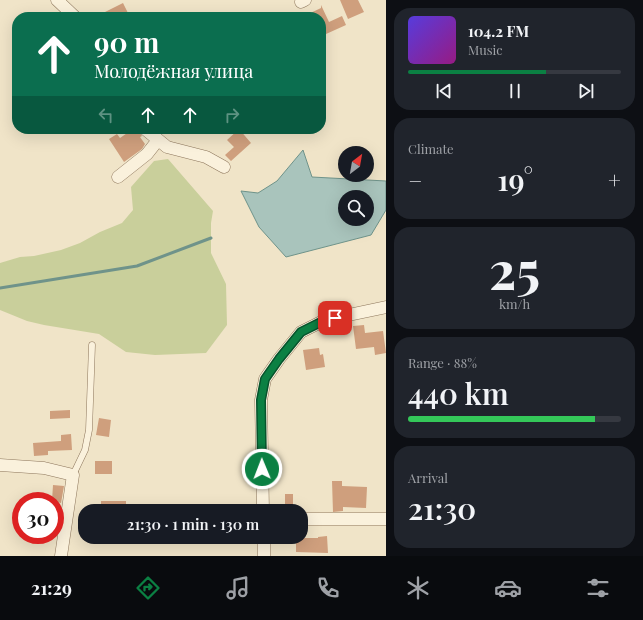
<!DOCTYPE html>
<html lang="en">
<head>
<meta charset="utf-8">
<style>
	:root { --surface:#171b24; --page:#20242c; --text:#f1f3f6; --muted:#9ea1a6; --line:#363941; --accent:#0b8043 }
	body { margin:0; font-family:"Playfair Display",serif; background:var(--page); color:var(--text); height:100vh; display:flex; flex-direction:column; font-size:15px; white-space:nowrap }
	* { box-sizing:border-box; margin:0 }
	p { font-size:13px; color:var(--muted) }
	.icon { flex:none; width:22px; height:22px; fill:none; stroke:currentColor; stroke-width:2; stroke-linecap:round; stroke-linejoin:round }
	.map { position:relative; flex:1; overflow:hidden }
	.sheet { display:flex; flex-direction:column; gap:8px; padding:8px; background:#0d0f14; width:257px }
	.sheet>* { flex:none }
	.hud { position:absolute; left:12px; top:12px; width:314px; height:122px; border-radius:16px; box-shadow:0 4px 16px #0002; background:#0b6e4f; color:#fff; overflow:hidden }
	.needle { width:26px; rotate:31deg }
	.tools { position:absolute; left:338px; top:146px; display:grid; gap:8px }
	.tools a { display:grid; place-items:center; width:36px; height:36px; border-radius:50%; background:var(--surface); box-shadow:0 4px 16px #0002; font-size:20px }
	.speed { position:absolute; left:12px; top:492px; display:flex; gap:8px; font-size:20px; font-weight:700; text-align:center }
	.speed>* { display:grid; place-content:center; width:52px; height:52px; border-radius:50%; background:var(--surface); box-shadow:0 4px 16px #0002; line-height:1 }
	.speed .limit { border:6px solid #d22; background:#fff; color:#111 }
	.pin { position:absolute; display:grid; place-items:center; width:34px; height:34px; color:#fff; margin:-17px; border-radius:8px; box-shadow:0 2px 6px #0006 }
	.me { position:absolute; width:44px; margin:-22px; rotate:359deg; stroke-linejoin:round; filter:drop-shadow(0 0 3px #0008) }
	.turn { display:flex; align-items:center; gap:14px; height:84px; padding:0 16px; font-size:18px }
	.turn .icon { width:52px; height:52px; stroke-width:2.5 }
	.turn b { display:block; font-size:28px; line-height:34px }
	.lanes { display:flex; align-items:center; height:38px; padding:0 16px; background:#0003; justify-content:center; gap:20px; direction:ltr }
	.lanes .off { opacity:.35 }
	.big { font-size:30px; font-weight:600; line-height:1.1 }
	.sheet .tile { flex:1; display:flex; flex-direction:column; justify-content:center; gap:6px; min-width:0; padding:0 14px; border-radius:16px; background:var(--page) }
	.sheet .dial { align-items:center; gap:0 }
	.dial b { font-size:52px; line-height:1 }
	.song { display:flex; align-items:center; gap:12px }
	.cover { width:48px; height:48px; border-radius:6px; background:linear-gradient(135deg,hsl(250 70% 55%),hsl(310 70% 35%)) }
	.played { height:4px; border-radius:2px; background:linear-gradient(90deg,var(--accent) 65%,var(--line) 65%) }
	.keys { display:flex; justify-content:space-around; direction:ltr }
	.heat { display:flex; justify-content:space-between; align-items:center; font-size:22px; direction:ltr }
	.charge { height:6px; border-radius:3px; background:linear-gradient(90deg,#34c759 88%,var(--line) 0) }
	.trip { position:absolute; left:78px; top:504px; width:230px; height:40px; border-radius:16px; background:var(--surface); box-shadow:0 4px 16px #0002; font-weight:600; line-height:40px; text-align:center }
	.tab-bar { display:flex; height:64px; justify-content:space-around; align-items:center; background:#090b0e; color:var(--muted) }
	.tab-bar .icon { width:28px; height:28px }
	.tab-bar .on { color:var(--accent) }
	.tab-bar b { font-size:18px; color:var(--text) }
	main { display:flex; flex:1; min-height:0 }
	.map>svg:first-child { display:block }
</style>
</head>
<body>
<main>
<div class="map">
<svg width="386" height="556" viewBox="0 0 386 556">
	<rect width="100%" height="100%" fill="#f0e4c8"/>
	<!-- green -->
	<path fill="#c9cf9b" d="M168 159 213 211 211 223V253L226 284 227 325 206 353 155 355 126 352 99 334 44 325 27 321 0 310V263L20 257 34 256 61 250 80 243 100 232 122 223 133 210 131 187 154 161Z"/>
	<!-- water -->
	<path fill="#a9c4bc" stroke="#6f938a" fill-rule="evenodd" d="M303 150 312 177 386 181V210L371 235 286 257 259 227 241 191 258 193 277 181ZM345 197H367V219H345Z"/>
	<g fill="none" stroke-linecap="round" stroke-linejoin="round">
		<!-- stream -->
		<path stroke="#6f938a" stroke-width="3" d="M0 288 137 266 211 238"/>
	</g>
	<!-- building -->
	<path fill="#cf9f7d" d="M340 0H358L364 12 348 19Z
		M123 3 128 13 121 17H95Z
		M321 5 329 22 342 16 346 25 326 34 321 24V17H302L321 8Z
		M133 129H137L142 136 140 137 145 144 142 149 124 162 109 139 117 134 120 138Z
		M239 129 251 143 231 161 225 155 234 147 227 140Z
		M364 325 365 333 383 331 386 353 375 355 374 347 356 349 353 326Z
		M319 348 320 355 323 354 325 367 306 370 303 350Z
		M70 410V418L50 419V411Z
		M99 418 111 420 109 437 96 435Z
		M71 434 72 450 48 451V455L34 456 33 443 61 441V435Z
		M95 461H112V474H95Z
		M332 481H342V486L367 487 366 508 343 507V511L333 512Z
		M53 485 64 486 61 503 52 501Z
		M285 494H293V507H285Z
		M101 501H126V511H101Z
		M327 536 328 553 296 552V538H318V537Z"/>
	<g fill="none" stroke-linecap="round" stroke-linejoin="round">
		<defs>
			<path id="service" d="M73 475 85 450 89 430 92 345"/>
			<path id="minor" d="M57 0 75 17
				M301 2 305 0
				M145 129 167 147 206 157 224 167
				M118 177 147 154 158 140
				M0 465 44 468 73 475 61 556
				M263 511 261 400 265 379 279 359 301 332 325 320 386 307
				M301 519H386
				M264 537V556"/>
		</defs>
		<!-- service casing -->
		<use href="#service" stroke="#8d765c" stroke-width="7"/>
		<!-- minor casing -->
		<use href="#minor" stroke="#8d765c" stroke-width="13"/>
		<!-- service -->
		<use href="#service" stroke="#faf1dc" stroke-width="6"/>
		<!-- minor -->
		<use href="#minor" stroke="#faf1dc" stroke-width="12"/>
	</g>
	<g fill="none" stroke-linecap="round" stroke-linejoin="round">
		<defs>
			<path id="route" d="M262 469 261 400 265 379 279 359 301 332 325 320 335 318"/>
		</defs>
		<!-- route casing -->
		<use href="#route" stroke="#07532c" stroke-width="10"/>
		<!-- route -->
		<use href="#route" stroke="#0b8043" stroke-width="7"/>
	</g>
</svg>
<div class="tools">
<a><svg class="needle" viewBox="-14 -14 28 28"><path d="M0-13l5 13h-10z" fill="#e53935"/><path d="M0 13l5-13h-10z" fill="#9ea1a6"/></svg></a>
<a><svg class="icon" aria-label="search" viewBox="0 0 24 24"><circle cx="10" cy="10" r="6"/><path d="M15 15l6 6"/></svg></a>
</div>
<div class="speed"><div class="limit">30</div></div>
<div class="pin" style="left:335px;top:318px;background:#d93025"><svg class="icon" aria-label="arrive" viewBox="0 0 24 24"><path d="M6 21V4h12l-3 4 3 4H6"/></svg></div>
<svg class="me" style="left:262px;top:469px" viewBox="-20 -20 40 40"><circle r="17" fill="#0b8043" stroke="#fff" stroke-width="3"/><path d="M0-11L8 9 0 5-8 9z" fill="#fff"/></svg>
<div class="trip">21:30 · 1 min · 130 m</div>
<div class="hud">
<div class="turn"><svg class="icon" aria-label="ahead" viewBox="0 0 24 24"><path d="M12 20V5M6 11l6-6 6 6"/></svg><div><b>90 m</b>Молодёжная улица</div></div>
<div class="lanes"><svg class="icon off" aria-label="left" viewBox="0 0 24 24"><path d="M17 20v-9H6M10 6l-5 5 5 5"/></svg><svg class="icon" aria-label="ahead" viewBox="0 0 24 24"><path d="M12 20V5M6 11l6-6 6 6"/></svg><svg class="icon" aria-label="ahead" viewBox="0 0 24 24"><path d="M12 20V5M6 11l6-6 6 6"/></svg><svg class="icon off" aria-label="right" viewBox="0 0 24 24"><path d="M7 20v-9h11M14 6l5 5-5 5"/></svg></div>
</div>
</div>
<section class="sheet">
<div class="tile">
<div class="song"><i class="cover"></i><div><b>104.2 FM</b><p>Music</p></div></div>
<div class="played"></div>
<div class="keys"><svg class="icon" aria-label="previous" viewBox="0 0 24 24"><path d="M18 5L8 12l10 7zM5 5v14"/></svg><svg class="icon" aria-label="pause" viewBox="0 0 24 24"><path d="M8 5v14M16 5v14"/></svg><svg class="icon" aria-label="next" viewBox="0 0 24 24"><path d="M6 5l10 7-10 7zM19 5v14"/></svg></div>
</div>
<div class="tile"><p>Climate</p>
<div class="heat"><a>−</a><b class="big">19°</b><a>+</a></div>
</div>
<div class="tile dial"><b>25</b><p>km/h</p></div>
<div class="tile"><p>Range · 88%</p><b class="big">440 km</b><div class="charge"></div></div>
<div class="tile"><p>Arrival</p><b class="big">21:30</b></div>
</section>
</main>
<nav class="tab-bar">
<b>21:29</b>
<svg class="icon on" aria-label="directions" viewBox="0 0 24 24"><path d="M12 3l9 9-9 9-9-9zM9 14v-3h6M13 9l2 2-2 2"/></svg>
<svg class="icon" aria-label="music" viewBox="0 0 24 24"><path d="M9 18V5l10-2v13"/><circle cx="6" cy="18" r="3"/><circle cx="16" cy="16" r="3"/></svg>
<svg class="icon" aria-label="phone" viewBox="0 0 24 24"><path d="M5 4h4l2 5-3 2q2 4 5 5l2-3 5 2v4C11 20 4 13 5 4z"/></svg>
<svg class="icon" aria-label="climate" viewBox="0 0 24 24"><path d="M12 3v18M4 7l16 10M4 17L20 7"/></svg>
<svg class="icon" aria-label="car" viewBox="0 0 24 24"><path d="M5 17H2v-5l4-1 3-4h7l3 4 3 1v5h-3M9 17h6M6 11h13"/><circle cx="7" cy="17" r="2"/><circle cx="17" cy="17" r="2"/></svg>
<svg class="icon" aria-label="filters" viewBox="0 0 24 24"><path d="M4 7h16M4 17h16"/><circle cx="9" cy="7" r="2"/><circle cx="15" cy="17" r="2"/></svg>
</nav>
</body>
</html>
